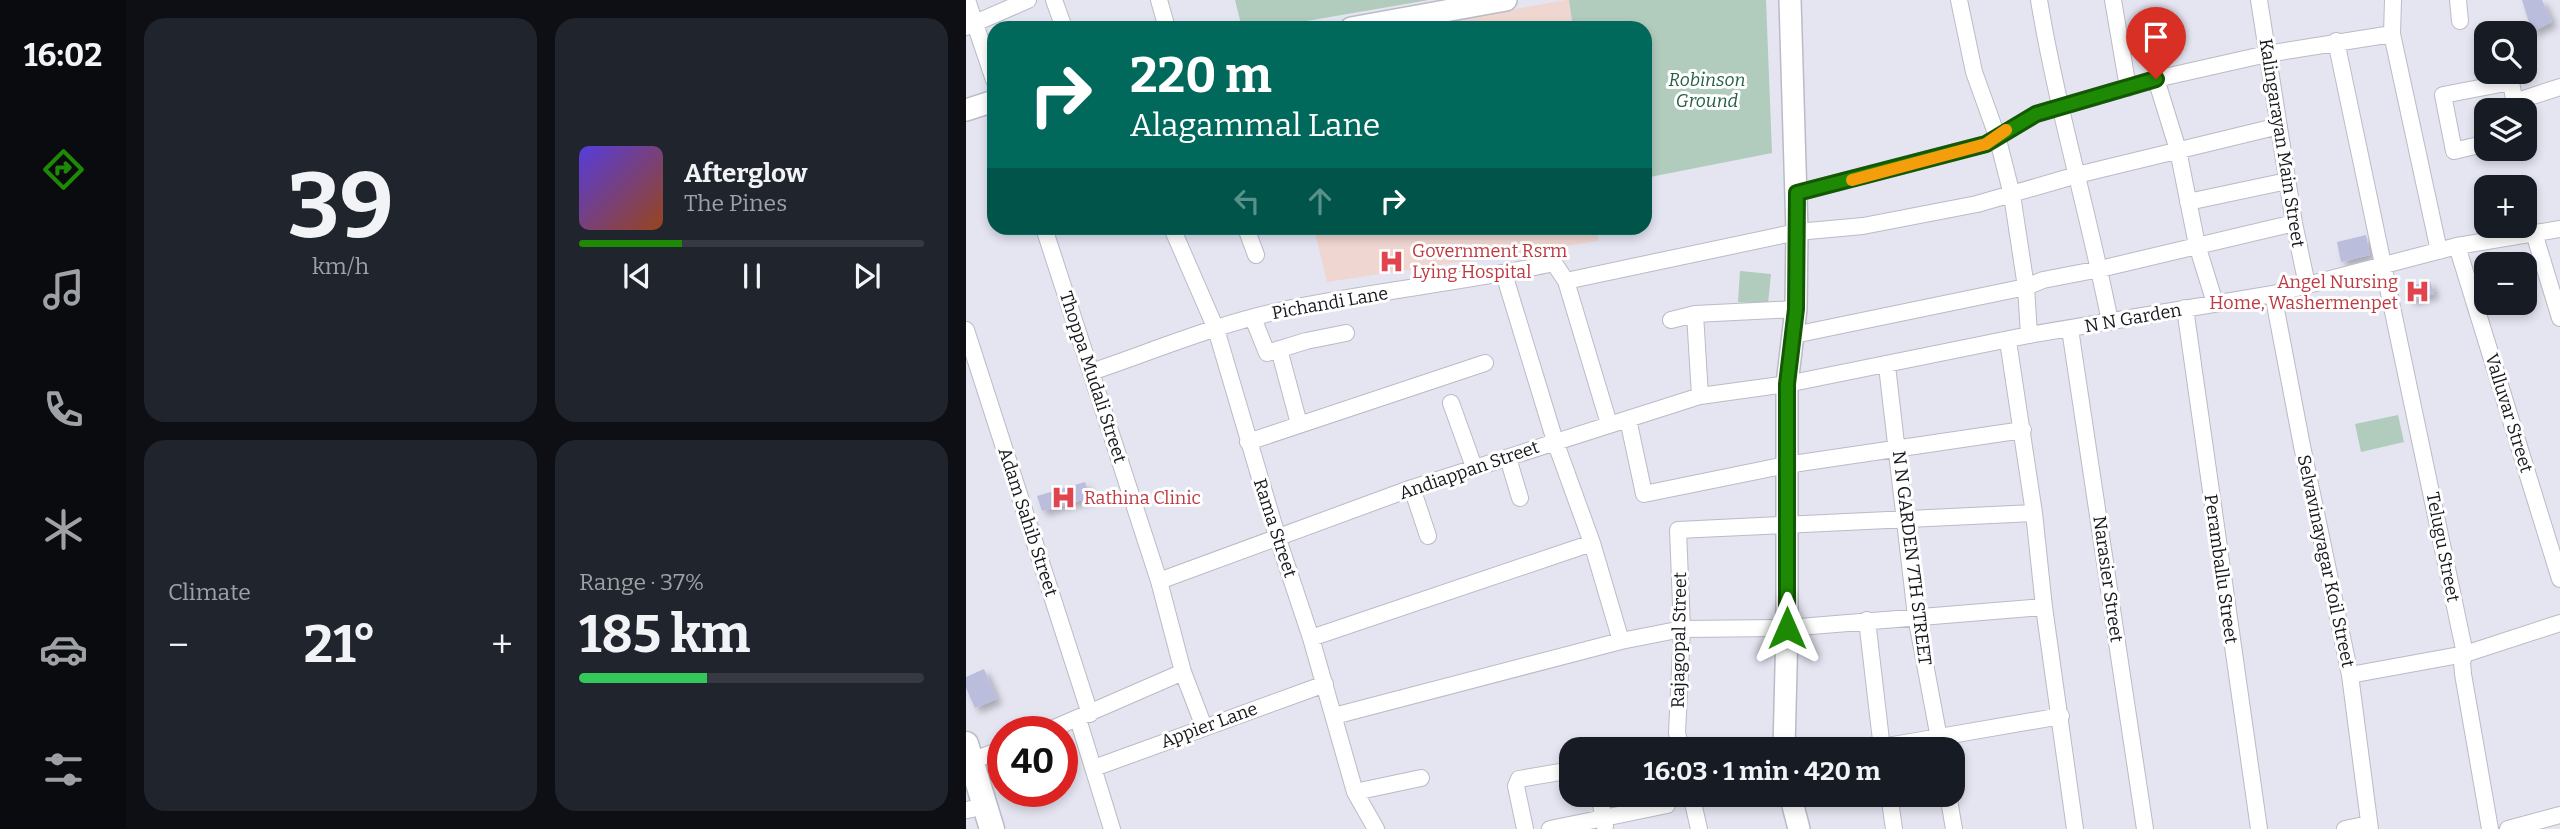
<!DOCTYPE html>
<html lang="en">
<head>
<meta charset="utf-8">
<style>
	:root { --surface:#171b24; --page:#20242c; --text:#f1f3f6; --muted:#9ea1a6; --line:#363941; --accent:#1d8904 }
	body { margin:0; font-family:Bitter,serif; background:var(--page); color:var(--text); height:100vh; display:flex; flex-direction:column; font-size:26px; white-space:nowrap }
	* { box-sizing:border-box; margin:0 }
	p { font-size:23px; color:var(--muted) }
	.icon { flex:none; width:38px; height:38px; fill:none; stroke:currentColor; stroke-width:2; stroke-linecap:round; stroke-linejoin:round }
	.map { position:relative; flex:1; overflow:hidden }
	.drawer { display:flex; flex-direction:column; gap:18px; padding:18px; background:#0d0f14; width:840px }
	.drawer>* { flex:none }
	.banner { position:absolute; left:21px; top:21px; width:665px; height:214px; border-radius:21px; box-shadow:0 4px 10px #0003; background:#00695c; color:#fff; overflow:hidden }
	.tools { position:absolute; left:1508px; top:21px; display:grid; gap:14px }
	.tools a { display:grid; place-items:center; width:63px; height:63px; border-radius:14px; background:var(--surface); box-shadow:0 4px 10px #0003; font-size:35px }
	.speed { position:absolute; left:21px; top:716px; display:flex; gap:14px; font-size:35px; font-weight:700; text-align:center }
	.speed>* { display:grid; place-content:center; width:91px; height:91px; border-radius:50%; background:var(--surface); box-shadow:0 4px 10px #0003; line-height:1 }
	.speed .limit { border:10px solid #d22; background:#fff; color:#111 }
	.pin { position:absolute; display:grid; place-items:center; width:60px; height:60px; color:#fff; margin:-72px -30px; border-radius:50% 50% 50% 0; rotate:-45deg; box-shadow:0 0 7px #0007 }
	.pin .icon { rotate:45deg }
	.me { position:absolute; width:77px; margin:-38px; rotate:0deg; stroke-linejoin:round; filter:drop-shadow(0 0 5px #0008) }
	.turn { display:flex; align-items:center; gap:24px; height:147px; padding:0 28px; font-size:32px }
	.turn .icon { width:91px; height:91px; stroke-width:2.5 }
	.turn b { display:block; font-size:49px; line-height:60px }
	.lanes { display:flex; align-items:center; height:66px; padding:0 28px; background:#0003; justify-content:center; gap:35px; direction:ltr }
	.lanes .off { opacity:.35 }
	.big { font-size:52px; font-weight:700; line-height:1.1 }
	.drawer .tile { flex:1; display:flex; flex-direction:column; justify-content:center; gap:10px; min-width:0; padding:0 24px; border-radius:21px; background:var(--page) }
	.drawer .dial { align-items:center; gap:0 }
	.dial b { font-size:91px; line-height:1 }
	.song { display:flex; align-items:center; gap:21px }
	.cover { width:84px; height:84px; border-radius:10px; background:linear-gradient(135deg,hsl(250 70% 55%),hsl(20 70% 35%)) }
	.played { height:7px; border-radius:4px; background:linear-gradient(90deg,var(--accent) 30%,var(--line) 30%) }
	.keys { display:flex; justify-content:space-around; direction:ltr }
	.heat { display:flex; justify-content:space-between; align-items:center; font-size:38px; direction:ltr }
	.charge { height:10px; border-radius:5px; background:linear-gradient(90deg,#34c759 37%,var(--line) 0) }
	.drawer .tiles { flex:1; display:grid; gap:18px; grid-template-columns:repeat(2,1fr) }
	.trip { position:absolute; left:593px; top:737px; width:406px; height:70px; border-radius:21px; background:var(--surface); box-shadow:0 4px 10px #0003; font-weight:700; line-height:70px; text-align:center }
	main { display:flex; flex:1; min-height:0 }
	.tab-bar { display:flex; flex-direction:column; width:126px; justify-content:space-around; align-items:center; background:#090b0e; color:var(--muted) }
	.tab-bar .icon { width:49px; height:49px }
	.tab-bar .active { color:var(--accent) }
	.tab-bar b { font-size:32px; color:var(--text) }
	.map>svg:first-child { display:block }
</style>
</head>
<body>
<main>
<nav class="tab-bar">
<b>16:02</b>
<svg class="icon active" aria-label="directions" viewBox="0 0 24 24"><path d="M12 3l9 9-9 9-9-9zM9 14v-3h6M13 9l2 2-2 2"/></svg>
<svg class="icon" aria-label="music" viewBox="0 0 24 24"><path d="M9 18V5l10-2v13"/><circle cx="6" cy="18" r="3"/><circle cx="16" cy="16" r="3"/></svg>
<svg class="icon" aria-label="phone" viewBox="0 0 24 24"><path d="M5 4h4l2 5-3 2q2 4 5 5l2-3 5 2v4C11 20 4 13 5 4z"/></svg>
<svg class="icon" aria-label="climate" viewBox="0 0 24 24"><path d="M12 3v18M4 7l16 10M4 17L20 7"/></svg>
<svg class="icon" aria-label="car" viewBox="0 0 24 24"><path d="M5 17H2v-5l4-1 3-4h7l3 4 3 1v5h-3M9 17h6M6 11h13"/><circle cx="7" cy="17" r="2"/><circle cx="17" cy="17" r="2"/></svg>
<svg class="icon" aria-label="filters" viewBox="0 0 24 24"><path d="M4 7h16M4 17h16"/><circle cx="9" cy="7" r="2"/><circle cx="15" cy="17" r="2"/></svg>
</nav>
<section class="drawer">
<div class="tiles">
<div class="tile dial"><b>39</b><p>km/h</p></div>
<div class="tile">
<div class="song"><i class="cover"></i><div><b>Afterglow</b><p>The Pines</p></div></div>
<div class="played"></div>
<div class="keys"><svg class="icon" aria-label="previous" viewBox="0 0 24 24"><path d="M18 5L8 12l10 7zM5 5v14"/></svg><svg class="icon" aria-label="pause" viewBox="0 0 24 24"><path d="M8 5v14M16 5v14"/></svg><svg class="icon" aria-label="next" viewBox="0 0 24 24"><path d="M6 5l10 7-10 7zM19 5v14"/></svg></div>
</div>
<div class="tile"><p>Climate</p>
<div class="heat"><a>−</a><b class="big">21°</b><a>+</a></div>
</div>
<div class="tile"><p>Range · 37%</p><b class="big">185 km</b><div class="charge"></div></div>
</div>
</section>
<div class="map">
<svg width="1594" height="829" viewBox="0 0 1594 829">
	<defs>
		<filter id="shadow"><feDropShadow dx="5" dy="5" stdDeviation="3.5" flood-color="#0004"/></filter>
	</defs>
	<rect width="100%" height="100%" fill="#e4e5f1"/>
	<!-- medical -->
	<path fill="#f0d6d1" d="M599 0H603L607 28H444Z
		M348 228H632V241L361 282Z"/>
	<!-- green -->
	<path fill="#b1cbbd" d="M269 0H463L299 28H276Z
		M603 0H800L806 153 679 178V28H607Z
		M774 271 805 274 802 304 772 302Z
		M1432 415 1438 442 1395 452 1389 424Z"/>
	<!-- building -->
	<path fill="#bbbddc" filter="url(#shadow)" d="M1556 0H1576L1586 22 1566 32Z
		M1400 235 1404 255 1375 262 1371 242Z
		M1464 281 1468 294 1444 301 1441 287Z
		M119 482 124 498 76 511 71 496Z
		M18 669 31 699 9 708 0 688V677Z"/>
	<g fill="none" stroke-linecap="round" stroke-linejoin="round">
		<defs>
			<path id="street" d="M1 0 28 80
				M88 0 98 28
				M193 0 201 28
				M993 0 1008 72 1031 136 1046 195 1060 287 1063 335
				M1073 0C1091 109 1123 214 1144 322
				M1147 0 1162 88
				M1293 0 1328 223 1341 285
				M1427 0 1426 34 1473 251
				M1492 0 1494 21
				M0 27 62 0
				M1370 41 1499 654 1496 662 1497 674 1524 829
				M1190 79 1212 150 1231 245 1249 303
				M1548 102 1594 87
				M1521 143 1488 151 1477 95 1545 82 1550 110
				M831 193 1020 144 1070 114 1190 79 1301 54 1426 34
				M1222 202 1321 181
				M78 228 193 581 217 672 238 727
				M206 228 250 329 312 539 345 638 389 792 410 829
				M280 228 290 255
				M1568 233 1594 318
				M1491 246 1594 579
				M538 274 589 441 626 543 655 641
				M600 281 831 232 897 226 1011 204 1111 175 1313 126
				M1307 294 1336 446 1384 675 1404 829
				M1219 308 1293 829
				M729 314 734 396
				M287 318 301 353 340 341 380 333
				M705 320 729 314 830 309
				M1104 329 1179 829
				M0 330 124 714
				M828 335 1060 287 1077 280 1134 269 1328 223
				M1042 341 1068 513 1078 607 1109 829
				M313 349 333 424
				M921 366 950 616 975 749
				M125 372C187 351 249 325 313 311 404 291 497 283 588 263L600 281 643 424
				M485 403 508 467
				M662 419 678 494 820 465 1057 430
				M282 442 519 363
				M542 458 554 498
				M446 488 462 536
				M193 581 446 488 734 396 821 384 1063 335 1307 294 1491 246 1594 229
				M901 620 916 749
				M345 638 626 543
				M1384 675 1499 654 1594 623
				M368 716 655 641 716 629 821 628 1078 607
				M112 719 146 829
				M79 732 217 672
				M715 749 711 733 716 629 712 530 1068 513
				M904 749 1095 716
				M5 761 37 749
				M128 768 359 684
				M389 792 455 778
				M633 794 639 826
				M725 794 733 829
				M923 794 928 829
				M982 794 988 829
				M0 810 6 809
				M559 829 550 786 553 779 606 770
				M584 829 701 805
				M1379 829 1403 824
				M1542 829 1594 815"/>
			<path id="secondary" d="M385 28 540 0
				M0 110 28 101
				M818 749 821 628V384L830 309 831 232 824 0
				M824 794 833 829"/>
			<path id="primary" d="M0 744 26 829"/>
		</defs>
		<!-- street casing -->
		<use href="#street" stroke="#babbc6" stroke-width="18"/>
		<!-- secondary casing -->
		<use href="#secondary" stroke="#babbc6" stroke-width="24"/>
		<!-- primary casing -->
		<use href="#primary" stroke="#babbc6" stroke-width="27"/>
		<!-- street -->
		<use href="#street" stroke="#fff" stroke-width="16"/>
		<!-- secondary -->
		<use href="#secondary" stroke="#fff" stroke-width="21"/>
		<!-- primary -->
		<use href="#primary" stroke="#fff" stroke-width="24"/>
	</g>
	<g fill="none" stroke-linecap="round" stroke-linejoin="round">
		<defs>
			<path id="route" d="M821 628V384L830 309 831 193 1020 144 1070 114 1190 79"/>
		</defs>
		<!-- route casing -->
		<use href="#route" stroke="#135903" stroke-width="18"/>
		<!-- route -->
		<use href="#route" stroke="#1d8904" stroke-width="12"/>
		<!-- slow -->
		<path stroke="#f59e0b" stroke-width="12" d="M886 180 1020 144 1040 130"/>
	</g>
	<!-- icons -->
	<defs>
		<symbol id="hospital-bare" viewBox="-9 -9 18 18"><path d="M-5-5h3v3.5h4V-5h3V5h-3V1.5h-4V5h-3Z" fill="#e0444e" stroke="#fff" stroke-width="2.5" paint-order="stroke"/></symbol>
	</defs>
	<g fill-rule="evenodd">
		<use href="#hospital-bare" x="408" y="244" width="35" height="35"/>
		<use href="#hospital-bare" x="1434" y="274" width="35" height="35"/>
		<use href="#hospital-bare" x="80" y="480" width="35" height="35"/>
	</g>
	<g text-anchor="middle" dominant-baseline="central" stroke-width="6" stroke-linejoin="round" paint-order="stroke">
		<!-- park labels -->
		<g font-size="18" font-style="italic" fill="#245f46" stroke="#fff">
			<text x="741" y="80">Robinson<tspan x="741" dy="21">Ground</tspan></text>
		</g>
		<!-- street labels -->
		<g font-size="18" fill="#17181c" stroke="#fff">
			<text transform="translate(1316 143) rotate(81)">Kalingarayan Main Street</text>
			<text transform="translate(364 303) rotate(-10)">Pichandi Lane</text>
			<text transform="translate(1167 318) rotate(-10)">N N Garden</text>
			<text transform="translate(127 377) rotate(72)">Thoppa Mudali Street</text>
			<text transform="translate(1543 413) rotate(73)">Valluvar Street</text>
			<text transform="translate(503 470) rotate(-19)">Andiappan Street</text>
			<text transform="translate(62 522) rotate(72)">Adam Sahib Street</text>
			<text transform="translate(309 528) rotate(72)">Rama Street</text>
			<text transform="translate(1477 547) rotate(79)">Telugu Street</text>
			<text transform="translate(946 558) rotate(83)">N N GARDEN 7TH STREET</text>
			<text transform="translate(1360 561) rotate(78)">Selvavinayagar Koil Street</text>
			<text transform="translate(1255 569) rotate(82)">Peramballu Street</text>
			<text transform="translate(1142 579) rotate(82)">Narasier Street</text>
			<text transform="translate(713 640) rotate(-89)">Rajagopal Street</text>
			<text transform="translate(243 725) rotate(-20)">Appier Lane</text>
		</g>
		<!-- health labels -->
		<g font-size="18" fill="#be3a42" stroke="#fff" text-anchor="start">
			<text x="446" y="251">Government Rsrm<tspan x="446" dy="21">Lying Hospital</tspan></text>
			<text x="1432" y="282" text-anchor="end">Angel Nursing<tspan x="1432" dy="21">Home, Washermenpet</tspan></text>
			<text x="118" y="498">Rathina Clinic</text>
		</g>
	</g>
</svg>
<div class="tools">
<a><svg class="icon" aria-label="search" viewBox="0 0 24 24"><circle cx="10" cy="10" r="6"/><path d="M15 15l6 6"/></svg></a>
<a><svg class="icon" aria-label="layers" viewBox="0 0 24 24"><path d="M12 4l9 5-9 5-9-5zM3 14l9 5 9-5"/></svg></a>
<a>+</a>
<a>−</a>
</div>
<div class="speed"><div class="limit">40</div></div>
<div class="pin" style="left:1190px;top:79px;background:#d93025"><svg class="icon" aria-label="arrive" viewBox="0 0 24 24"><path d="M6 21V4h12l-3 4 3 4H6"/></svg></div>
<svg class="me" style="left:821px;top:628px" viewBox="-20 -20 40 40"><path d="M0-17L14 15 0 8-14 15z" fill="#1d8904" stroke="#fff" stroke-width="4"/></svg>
<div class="trip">16:03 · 1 min · 420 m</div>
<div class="banner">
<div class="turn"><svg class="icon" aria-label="right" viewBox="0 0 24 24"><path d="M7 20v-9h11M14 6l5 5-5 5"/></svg><div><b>220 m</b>Alagammal Lane</div></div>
<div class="lanes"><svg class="icon off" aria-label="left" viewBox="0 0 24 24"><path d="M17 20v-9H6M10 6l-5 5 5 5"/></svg><svg class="icon off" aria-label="ahead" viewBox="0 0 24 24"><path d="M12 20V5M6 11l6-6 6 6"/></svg><svg class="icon" aria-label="right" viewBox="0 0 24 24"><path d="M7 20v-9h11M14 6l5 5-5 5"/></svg></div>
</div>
</div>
</main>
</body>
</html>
